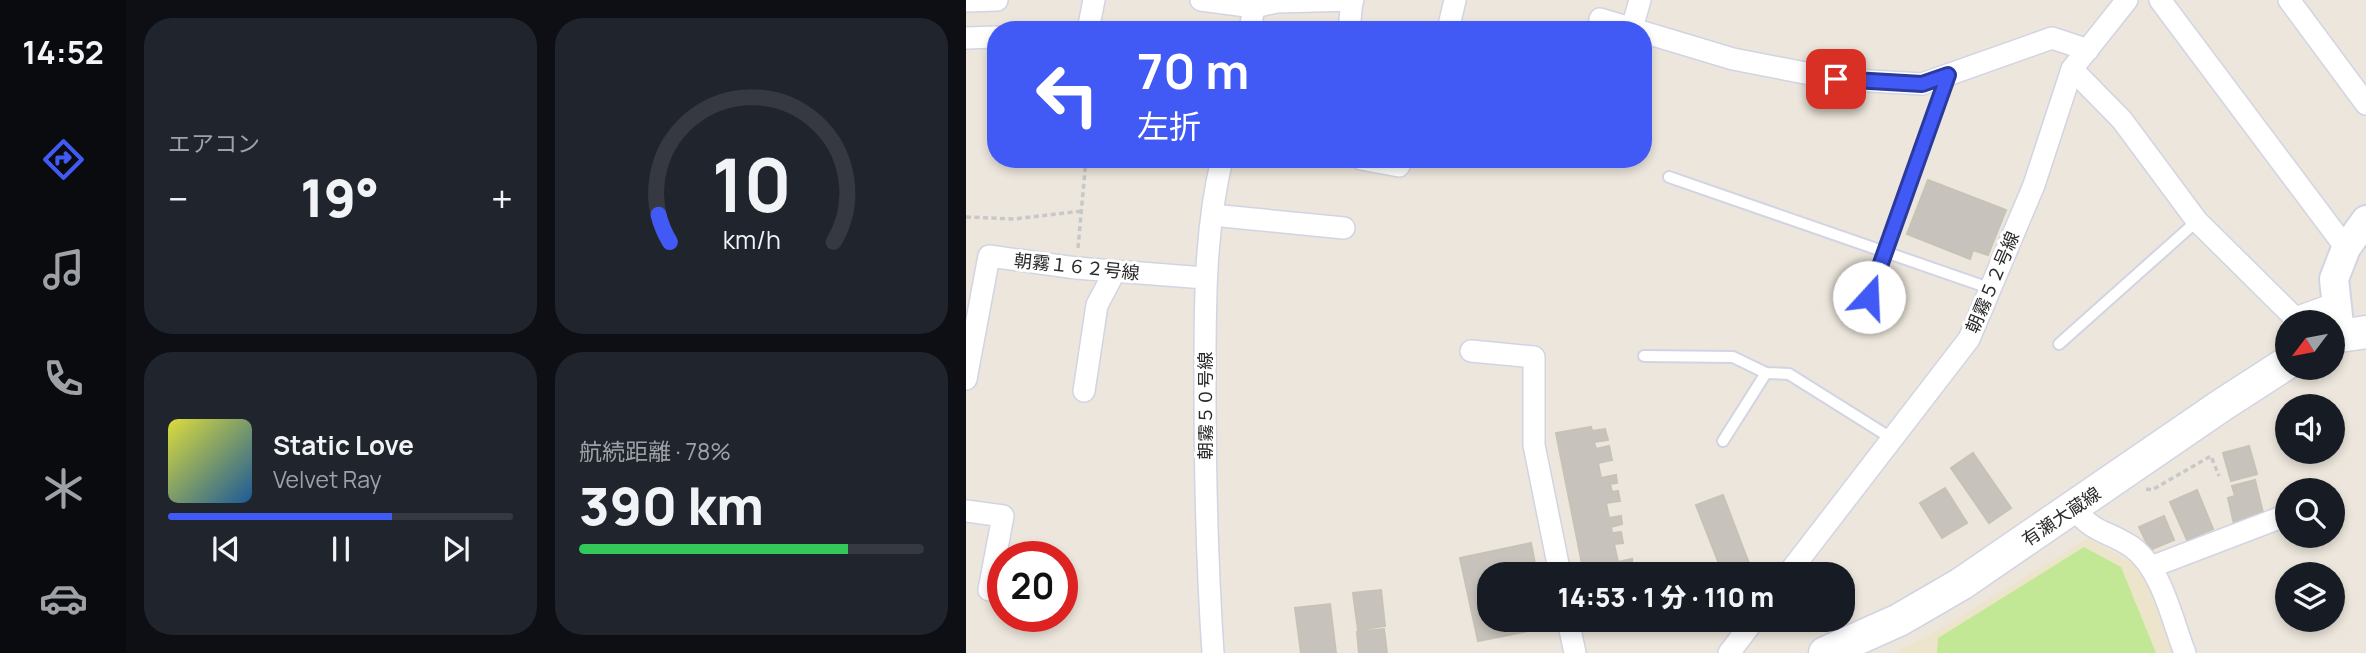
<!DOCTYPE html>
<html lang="ja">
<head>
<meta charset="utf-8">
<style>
	:root { --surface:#171b24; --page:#20242c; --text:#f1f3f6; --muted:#9ea1a6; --line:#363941; --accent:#415af5 }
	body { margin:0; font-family:Manrope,"Noto Sans JP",sans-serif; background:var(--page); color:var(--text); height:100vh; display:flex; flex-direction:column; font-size:26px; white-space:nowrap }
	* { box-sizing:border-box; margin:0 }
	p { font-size:23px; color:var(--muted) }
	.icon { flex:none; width:38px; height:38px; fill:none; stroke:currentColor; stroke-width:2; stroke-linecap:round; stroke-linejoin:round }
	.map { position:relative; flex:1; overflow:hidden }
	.drawer { display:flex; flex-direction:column; gap:18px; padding:18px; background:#0d0f14; width:840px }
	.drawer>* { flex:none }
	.guide { position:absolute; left:21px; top:21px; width:665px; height:147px; border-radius:28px; box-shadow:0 4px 10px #0003; background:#415af5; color:#fff; overflow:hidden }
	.needle { width:46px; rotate:238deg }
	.fabs { position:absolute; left:1309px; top:310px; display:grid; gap:14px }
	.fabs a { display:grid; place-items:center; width:70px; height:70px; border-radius:50%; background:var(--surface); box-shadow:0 4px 10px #0003; font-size:35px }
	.speed { position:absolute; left:21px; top:541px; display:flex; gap:14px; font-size:35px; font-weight:700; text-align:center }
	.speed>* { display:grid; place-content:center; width:91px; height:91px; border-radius:50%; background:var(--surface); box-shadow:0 4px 10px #0003; line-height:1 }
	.speed .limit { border:10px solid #d22; background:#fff; color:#111 }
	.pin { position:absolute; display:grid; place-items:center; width:60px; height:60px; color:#fff; margin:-30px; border-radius:14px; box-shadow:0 4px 10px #0006 }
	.me { position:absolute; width:77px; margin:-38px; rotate:20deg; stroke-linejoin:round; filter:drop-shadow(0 0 5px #0008) }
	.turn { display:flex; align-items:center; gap:24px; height:147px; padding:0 35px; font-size:32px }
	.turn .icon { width:91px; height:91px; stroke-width:2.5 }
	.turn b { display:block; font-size:49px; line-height:60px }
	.big { font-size:52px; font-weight:800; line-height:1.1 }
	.drawer .card { flex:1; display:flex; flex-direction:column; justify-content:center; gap:10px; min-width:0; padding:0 24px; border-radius:28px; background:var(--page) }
	.drawer .dial { align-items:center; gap:0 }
	.dial svg { height:182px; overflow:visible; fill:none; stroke:var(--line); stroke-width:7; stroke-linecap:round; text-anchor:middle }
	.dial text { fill:var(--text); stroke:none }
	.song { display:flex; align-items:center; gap:21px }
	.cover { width:84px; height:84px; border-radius:10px; background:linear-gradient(135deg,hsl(60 70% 55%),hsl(210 70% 35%)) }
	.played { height:7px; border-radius:4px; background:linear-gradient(90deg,var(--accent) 65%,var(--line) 65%) }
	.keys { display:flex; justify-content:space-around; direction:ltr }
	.heat { display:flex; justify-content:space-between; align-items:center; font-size:38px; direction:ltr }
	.charge { height:10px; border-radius:5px; background:linear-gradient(90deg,#34c759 78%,var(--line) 0) }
	.drawer .tiles { flex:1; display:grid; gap:18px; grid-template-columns:repeat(2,1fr) }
	.trip { position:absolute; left:511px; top:562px; width:378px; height:70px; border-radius:28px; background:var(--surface); box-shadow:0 4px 10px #0003; font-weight:800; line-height:70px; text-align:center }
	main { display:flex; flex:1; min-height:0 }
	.tabs { display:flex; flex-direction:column; width:126px; justify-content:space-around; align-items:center; background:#090b0e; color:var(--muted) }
	.tabs .icon { width:49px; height:49px }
	.tabs .active { color:var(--accent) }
	.tabs b { font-size:32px; color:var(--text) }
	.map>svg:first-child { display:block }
</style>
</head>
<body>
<main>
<nav class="tabs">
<b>14:52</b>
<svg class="icon active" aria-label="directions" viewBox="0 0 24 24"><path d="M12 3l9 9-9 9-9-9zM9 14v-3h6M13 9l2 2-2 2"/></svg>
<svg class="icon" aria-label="music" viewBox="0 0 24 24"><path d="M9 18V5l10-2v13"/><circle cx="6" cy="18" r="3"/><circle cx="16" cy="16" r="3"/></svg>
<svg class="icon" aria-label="phone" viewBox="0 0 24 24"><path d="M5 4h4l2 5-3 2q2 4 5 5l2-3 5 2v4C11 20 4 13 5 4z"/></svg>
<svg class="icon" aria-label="climate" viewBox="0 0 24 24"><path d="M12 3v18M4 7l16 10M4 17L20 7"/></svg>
<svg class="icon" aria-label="car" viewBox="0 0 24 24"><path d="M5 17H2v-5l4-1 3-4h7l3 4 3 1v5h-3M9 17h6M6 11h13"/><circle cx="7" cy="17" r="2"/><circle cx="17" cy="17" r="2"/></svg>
</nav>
<section class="drawer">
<div class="tiles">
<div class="card"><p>エアコン</p>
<div class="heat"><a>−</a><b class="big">19°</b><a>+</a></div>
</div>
<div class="card dial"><svg viewBox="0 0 100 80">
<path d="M14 69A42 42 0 1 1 86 69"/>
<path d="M14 69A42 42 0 0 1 9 57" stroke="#415af5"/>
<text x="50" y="56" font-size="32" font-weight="700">10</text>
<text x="50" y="72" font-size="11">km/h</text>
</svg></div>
<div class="card">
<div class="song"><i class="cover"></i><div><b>Static Love</b><p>Velvet Ray</p></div></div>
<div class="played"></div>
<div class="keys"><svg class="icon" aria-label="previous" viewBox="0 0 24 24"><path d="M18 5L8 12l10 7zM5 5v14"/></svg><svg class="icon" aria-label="pause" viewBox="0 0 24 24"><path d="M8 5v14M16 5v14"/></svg><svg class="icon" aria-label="next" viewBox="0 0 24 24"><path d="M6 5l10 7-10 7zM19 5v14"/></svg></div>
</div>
<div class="card"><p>航続距離 · 78%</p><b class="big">390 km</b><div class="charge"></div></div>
</div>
</section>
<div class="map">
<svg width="1400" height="653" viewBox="0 0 1400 653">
	<rect width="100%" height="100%" fill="#ece6dc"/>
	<!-- education -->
	<path fill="#ede4cc" d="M1122 538 1176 569 1208 653H928L974 629Z"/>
	<!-- pitch -->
	<path fill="#c2e896" d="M1118 547 1155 567 1190 653H971L972 638Z"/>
	<!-- building -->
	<path fill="#c7c3bc" stroke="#c7c2b6" stroke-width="2" d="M962 180 1040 210 1022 255 1007 250 1004 259 941 234Z
		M625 427 626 431 639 429 642 440 628 442 630 449 643 446 646 460 632 463 635 478 650 475 651 483 644 484 646 492 652 491 654 501 640 503 643 518 655 516 656 524 645 527 646 533 655 532 657 543 648 544 652 562 666 559V564L653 567 654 574H618L590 433Z
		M1283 446 1291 474 1265 481 1257 453Z
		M1007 453 1045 508 1023 523 985 468Z
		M1289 480 1298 517 1268 524 1262 498 1269 496 1266 486Z
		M979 488 1001 523 976 538 954 503Z
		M1231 490 1247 529 1221 540 1204 502Z
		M757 495 784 566 764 574H757L730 505Z
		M1198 516 1208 540 1184 550 1173 527Z
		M565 543 571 574H523V620H581L582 627 512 641 494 558Z
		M415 590 419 626 392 630 387 593Z
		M364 604 370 653H335L329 608Z
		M418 629 421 653H393L391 632Z"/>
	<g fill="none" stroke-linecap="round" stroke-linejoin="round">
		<defs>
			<path id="service" d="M703 177 1026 289
				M895 319 982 75
				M1093 344 1231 221
				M678 356 767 357 800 373
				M757 441 800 373 823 374 925 438"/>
			<path id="minor" d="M235 0 288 7 284 30
				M1194 0 1380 248
				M1323 0 1400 104
				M0 1 31 0
				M288 7 311 2 387 0
				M634 19 671 30
				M666 28 674 0
				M122 30 128 0
				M383 30 386 0
				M482 30 489 0
				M677 32 767 59 870 79 956 84 1086 38 1122 50
				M0 38 30 37
				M1106 69 1156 120 1231 221 1329 318 1371 303
				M395 159 433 166 435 159
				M246 215 378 228
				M505 351 568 357V445L594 574
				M0 379 23 256 110 268 239 278
				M118 391 131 305 149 271
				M1108 509C1130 535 1141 530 1166 547 1196 569 1206 620 1219 653
				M0 511 37 516 23 590
				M1185 567 1316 517
				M822 574 1003 339 1068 185 1106 69 1161 0
				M602 620 609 653
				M247 653C241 564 239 476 239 387 239 310 238 234 256 159
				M763 653 788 620"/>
			<path id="tertiary" d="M1374 334 1368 279 1380 248 1400 220"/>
			<path id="secondary" d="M1367 337 1400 332
				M859 653 933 620 995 584 1256 405 1321 363"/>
		</defs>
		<!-- service casing -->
		<use href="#service" stroke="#d2d4e3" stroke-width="14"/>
		<!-- minor casing -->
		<use href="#minor" stroke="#d2d4e3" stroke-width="24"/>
		<!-- tertiary casing -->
		<use href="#tertiary" stroke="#d2d4e3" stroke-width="32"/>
		<!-- secondary casing -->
		<use href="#secondary" stroke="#d2d4e3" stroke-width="35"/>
		<!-- path -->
		<path stroke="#c8c8c8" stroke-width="3.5" stroke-dasharray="5 3.5" stroke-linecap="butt" d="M0 217 48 219 116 211
			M112 248 120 159
			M1180 489 1186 490 1245 456 1253 476"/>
		<!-- service -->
		<use href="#service" stroke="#fff" stroke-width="10"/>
		<!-- minor -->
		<use href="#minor" stroke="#fff" stroke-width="21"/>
		<!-- tertiary -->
		<use href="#tertiary" stroke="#fff" stroke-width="28"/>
		<!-- secondary -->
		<use href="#secondary" stroke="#fff" stroke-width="32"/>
	</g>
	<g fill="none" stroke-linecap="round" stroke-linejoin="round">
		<defs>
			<path id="route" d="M870 79 956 84 982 75 903 297"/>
		</defs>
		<!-- route casing -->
		<use href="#route" stroke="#2a3a9f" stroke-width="18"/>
		<!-- route -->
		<use href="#route" stroke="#415af5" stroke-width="12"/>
	</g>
	<g text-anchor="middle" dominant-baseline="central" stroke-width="6" stroke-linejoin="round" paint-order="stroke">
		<!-- street labels -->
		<g font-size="18" fill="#2a2a2a" stroke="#fff">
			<text transform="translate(111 266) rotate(6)">朝霧１６２号線</text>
			<text transform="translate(1026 282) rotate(-67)">朝霧５２号線</text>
			<text transform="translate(239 406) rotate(-90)">朝霧５０号線</text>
			<text transform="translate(1095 516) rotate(-34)">有瀬大蔵線</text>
		</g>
	</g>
</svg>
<div class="fabs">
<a><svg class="needle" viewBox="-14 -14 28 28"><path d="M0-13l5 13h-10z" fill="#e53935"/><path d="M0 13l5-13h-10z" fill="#9ea1a6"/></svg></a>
<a><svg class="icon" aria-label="sound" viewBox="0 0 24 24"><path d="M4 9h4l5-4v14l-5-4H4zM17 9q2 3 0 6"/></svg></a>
<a><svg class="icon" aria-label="search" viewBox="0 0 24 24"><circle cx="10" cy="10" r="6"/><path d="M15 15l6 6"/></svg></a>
<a><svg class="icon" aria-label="layers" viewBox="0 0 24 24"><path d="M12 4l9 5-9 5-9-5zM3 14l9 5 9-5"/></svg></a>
</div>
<div class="speed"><div class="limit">20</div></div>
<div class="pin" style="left:870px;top:79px;background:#d93025"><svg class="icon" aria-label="arrive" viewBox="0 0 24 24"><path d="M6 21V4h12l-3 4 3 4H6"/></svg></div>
<svg class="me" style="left:903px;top:297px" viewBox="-20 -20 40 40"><circle r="19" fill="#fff"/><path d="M0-13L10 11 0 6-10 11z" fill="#415af5"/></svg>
<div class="trip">14:53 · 1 分 · 110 m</div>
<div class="guide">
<div class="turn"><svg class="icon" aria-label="left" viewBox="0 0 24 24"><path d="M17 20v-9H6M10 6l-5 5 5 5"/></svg><div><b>70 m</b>左折</div></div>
</div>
</div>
</main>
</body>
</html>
